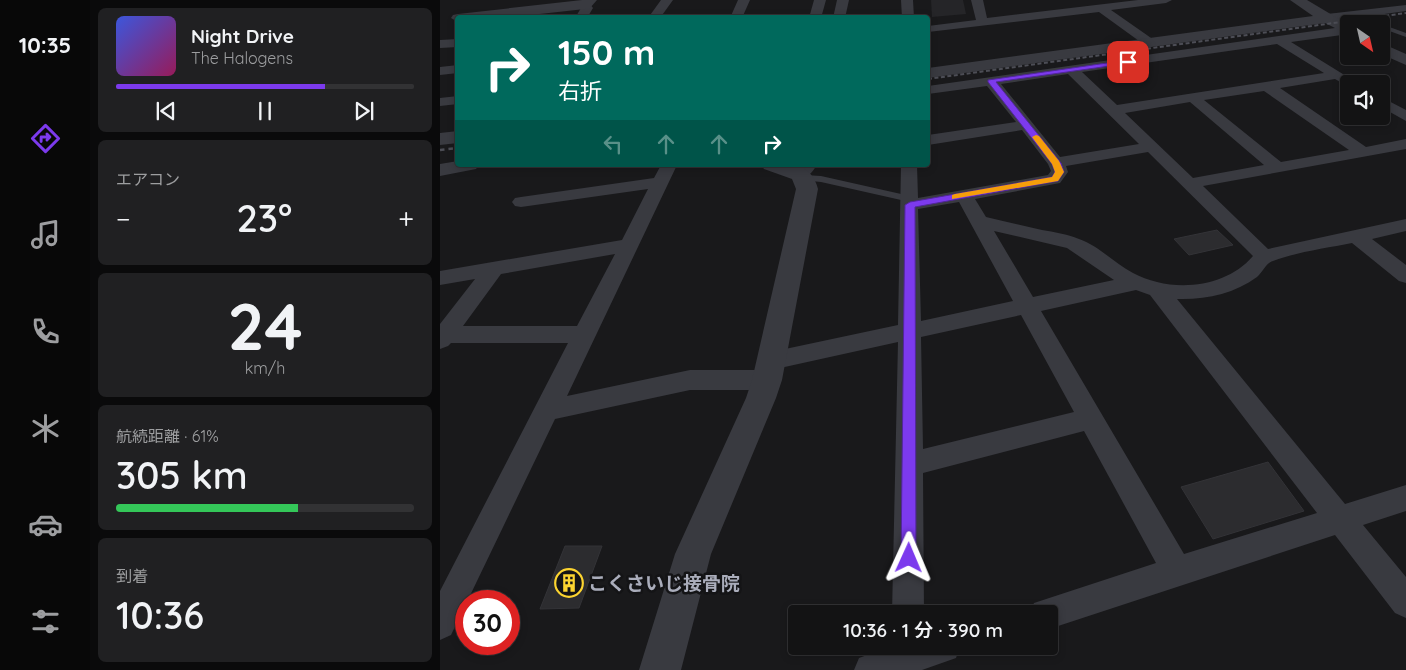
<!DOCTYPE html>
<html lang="ja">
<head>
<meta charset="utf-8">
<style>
	:root { --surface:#131314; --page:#202022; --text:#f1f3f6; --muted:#9d9ea0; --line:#323234; --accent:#7c3aed }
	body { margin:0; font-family:Quicksand,"Noto Sans JP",sans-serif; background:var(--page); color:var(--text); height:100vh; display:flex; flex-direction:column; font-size:19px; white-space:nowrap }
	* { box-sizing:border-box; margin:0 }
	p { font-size:16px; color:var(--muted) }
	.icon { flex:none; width:28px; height:28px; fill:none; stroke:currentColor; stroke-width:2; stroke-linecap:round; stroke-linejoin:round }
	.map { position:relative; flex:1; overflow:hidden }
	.panel { display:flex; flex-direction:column; gap:8px; padding:8px; background:#0a0a0b; width:350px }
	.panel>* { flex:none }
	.top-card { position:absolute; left:15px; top:15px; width:475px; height:152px; border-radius:5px; box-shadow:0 2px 8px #0003,0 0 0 1px var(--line); background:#00695c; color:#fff; overflow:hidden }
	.needle { width:32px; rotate:146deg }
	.tools { position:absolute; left:900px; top:15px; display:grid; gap:10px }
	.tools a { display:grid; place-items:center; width:50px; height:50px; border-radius:5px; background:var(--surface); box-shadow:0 2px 8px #0003,0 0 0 1px var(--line); font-size:25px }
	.speed { position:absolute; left:15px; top:590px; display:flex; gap:10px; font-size:25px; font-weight:700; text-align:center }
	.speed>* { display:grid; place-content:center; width:65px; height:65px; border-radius:50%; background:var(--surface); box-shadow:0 2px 8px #0003,0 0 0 1px var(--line); line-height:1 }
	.speed .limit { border:8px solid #d22; background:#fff; color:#111 }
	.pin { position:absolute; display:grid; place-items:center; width:42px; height:42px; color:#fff; margin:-21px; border-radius:10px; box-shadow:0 2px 8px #0006 }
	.me { position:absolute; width:55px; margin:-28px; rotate:1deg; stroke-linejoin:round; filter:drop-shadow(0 0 4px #0008) }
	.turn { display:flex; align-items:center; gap:18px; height:105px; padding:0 20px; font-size:22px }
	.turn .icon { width:65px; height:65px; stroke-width:2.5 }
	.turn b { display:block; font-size:35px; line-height:42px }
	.lanes { display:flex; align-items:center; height:48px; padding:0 20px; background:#0003; justify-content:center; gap:25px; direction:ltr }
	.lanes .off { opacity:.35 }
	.big { font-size:38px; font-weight:600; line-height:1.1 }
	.panel .card { flex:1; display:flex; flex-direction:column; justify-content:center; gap:8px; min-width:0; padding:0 18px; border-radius:8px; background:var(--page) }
	.panel .dial { align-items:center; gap:0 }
	.dial b { font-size:65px; line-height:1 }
	.song { display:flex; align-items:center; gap:15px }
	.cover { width:60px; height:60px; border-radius:8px; background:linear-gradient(135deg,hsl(230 70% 55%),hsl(330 70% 35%)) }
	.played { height:5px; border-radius:2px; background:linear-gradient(90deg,var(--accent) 70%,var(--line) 70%) }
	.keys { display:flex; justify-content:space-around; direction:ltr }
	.heat { display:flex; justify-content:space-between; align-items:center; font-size:28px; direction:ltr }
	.charge { height:8px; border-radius:4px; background:linear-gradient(90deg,#34c759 61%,var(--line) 0) }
	.trip { position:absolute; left:348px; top:605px; width:270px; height:50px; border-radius:5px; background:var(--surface); box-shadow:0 2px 8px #0003,0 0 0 1px var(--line); font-weight:600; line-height:50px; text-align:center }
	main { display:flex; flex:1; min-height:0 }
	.tab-bar { display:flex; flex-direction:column; width:90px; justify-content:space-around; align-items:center; background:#080808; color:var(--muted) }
	.tab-bar .icon { width:35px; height:35px }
	.tab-bar .selected { color:var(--accent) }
	.tab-bar b { font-size:22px; color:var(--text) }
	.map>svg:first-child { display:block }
</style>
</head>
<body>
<main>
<nav class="tab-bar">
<b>10:35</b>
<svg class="icon selected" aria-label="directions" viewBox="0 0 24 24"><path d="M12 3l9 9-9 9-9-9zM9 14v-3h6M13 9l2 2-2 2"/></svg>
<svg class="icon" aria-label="music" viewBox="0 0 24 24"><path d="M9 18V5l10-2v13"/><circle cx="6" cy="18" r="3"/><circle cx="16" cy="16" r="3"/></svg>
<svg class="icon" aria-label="phone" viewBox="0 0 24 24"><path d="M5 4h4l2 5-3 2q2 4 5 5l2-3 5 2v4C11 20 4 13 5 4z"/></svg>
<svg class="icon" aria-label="climate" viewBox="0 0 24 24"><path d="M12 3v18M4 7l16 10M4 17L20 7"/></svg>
<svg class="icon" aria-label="car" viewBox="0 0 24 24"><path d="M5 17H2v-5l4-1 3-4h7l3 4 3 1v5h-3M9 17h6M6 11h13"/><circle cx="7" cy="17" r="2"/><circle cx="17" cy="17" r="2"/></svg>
<svg class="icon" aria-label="filters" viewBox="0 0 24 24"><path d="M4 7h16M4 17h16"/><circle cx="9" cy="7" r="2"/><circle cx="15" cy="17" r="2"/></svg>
</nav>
<section class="panel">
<div class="card">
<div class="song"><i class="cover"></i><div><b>Night Drive</b><p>The Halogens</p></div></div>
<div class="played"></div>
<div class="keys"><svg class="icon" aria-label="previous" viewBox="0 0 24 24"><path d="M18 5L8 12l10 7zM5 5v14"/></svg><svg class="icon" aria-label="pause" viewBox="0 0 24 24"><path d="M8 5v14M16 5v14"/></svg><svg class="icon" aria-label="next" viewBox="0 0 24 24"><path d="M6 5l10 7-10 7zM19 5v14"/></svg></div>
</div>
<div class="card"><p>エアコン</p>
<div class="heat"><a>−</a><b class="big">23°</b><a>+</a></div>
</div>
<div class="card dial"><b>24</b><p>km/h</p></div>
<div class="card"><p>航続距離 · 61%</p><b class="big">305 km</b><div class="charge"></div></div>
<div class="card"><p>到着</p><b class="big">10:36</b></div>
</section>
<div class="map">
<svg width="966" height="670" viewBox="0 0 966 670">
	<rect width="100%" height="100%" fill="#19191b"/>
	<!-- built -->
	<path fill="#252528" d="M491 0H523L526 14 492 17Z"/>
	<!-- building -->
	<path fill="#2c2c2f" stroke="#333337" d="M777 230 793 245 749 255 734 239Z
		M828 462 864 511 773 539 741 487Z
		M125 546H162L139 608 100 609Z"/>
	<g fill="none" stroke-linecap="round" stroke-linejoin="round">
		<!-- service -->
		<path fill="#393a40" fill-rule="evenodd" d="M941 24 966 33V37L941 28Z
			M364 175 381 176 470 196 474 199 470 202 381 182 361 180V176Z"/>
		<!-- minor -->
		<path fill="#393a40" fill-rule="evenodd" d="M221 0H233L220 18H208Z
			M298 0H310L302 18H290Z
			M374 0H386L381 18H369Z
			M397 0H409L405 18H393Z
			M461 0H473L474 18H462Z
			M531 0H543L547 18 698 0H732L726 3 671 10 714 40 716 43 710 47 706 46 659 12 488 32V26L536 20Z
			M145 2 149 3 153 8 147 18H135L141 8 139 5Z
			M966 5V11L887 22 881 18 887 14Z
			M909 26V34L851 42 919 84H909V87L895 79 840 88 926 147 966 139V149L763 186 828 249 966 219V231L932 239 966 265V283L959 281 912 243C887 248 857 252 833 261 826 263 823 272 817 277 794 294 765 300 737 299L905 504 966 485V511L923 525 966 577V618L955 613 895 535 609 629V614H589L594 603 716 563 644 431 483 473 484 614H452L458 342 331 370 323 367 319 361 323 355 331 352 458 325 461 165H477L478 198 608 175 611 171 608 164 582 130 488 145V135L576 122 547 86 488 94V86ZM837 44 884 73 677 105 642 72ZM628 74 699 144 620 157 561 84ZM824 91 909 150 841 162 764 100ZM750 102 824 165 753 178 685 113ZM708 152 813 256C785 289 730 293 693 273 674 263 659 246 639 239 627 234 614 232 602 230 583 226 564 221 546 217L535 199 620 183 628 172 626 166ZM519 202 573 301 481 321 478 209ZM554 231 627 248 674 280 593 297ZM696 290 710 295 877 513 744 554 601 311ZM581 315 634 412 483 449 481 337Z
			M18 39V47L0 48V40Z
			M18 65V73L0 75V67Z
			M18 96V104L0 106V98Z
			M941 97 966 110V121L941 107Z
			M221 165H237L127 396 250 370H327L335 373 339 380 335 387 327 390H250L115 419 11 635 0 640V591L128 343H11L8 346 0 349V324L35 279 0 285V271L182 240 208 189 81 207 75 206 72 202 75 198 81 197 214 178ZM175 254 137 326H23L61 274Z
			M360 165H377C371 174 366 180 355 178L352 174Z
			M452 646H520L516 658 482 670H414L419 658Z"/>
		<!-- tertiary -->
		<path fill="#393a40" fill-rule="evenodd" d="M142 0H157L150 8 145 9 64 18H18V22L11 18 13 15 18 14Z
			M850 0H867L909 25V35L885 23 488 78V68L873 16Z
			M941 43 966 54V65L941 54Z
			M18 131V143L0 145V133Z
			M18 161V165H39L36 169 0 176V164Z
			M321 165H357C368 169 375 177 378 189L342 380 336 398 271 554 241 670H199L235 554 306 398 312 380 356 189 352 179 324 169Z"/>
		<!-- rail-far1 -->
		<path stroke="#4c4d55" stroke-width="2" stroke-dasharray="4 2.5" stroke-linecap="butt" d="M488 79 966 13"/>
		<!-- rail -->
		<path stroke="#4c4d55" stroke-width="2.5" stroke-dasharray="4.5 4" stroke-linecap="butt" d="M0 150 18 148"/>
	</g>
	<!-- route -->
	<path fill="#7c3aed" stroke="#51269a" d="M688 60H691V63L556 82 621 163 624 172 618 181 475 207 476 558 474 563 469 565 463 563 461 558 465 205 470 202 612 177 615 172 612 164 548 82V80Z"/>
	<!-- slow -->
	<path fill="#f59e0b" d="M596 135 599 136 619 161 624 172 618 181 512 199V195L515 194 612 177 615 172 612 164 592 137Z"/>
	<!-- icons -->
	<defs>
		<symbol id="building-ring" viewBox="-11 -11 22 22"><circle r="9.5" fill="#141416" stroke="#fcd430" stroke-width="1.5"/><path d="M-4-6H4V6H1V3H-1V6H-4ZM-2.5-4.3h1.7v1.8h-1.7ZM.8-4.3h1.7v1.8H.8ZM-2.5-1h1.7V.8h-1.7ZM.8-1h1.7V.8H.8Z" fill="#fcd430"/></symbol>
	</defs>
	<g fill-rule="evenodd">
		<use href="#building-ring" x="113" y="567" width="32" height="32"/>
	</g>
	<g text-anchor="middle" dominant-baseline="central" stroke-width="5" stroke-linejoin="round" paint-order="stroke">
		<!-- near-poi labels -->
		<g font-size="19" font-weight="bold" fill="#aaadbb" stroke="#141416" text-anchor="start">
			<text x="148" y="583">こくさいじ接骨院</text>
		</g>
	</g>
</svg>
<div class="tools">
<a><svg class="needle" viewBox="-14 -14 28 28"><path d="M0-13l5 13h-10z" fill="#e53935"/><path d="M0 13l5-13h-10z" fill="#9d9ea0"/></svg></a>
<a><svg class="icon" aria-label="sound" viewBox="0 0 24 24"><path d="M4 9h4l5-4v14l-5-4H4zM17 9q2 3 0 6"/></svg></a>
</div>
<div class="speed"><div class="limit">30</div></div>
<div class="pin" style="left:688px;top:62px;background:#d93025"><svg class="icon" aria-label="arrive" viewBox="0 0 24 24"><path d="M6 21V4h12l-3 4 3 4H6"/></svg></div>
<svg class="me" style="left:469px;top:558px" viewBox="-20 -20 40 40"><path d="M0-17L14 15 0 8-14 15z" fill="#7c3aed" stroke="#fff" stroke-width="4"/></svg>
<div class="trip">10:36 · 1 分 · 390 m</div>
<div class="top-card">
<div class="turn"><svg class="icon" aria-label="right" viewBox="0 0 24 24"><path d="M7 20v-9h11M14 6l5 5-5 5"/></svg><div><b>150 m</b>右折</div></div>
<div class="lanes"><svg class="icon off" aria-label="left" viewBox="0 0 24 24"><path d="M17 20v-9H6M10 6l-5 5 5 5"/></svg><svg class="icon off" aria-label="ahead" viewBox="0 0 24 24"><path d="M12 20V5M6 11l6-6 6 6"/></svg><svg class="icon off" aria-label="ahead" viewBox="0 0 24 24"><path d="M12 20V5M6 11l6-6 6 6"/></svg><svg class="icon" aria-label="right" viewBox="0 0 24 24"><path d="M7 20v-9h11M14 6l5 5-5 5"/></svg></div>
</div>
</div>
</main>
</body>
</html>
